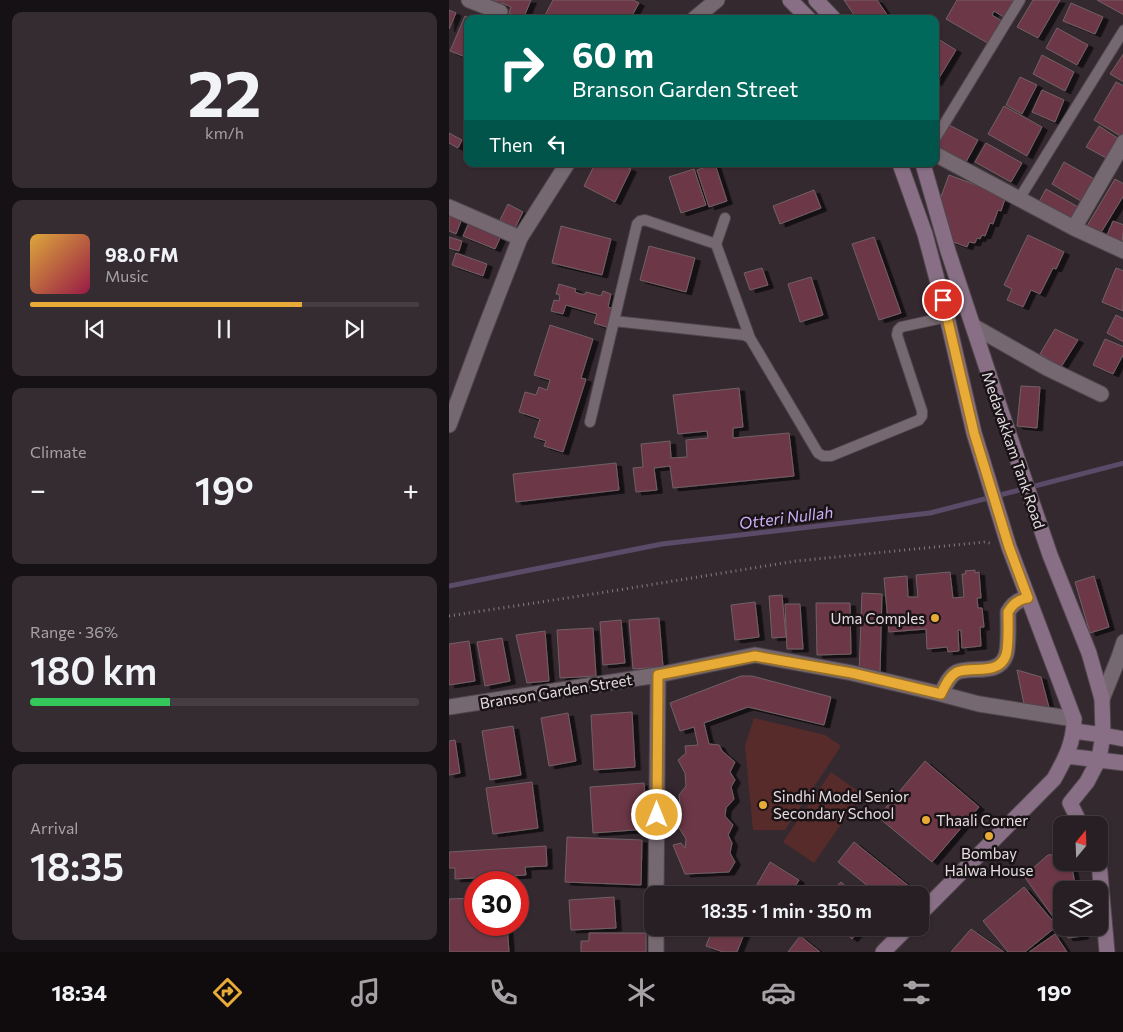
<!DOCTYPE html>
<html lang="en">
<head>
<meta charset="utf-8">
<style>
	:root { --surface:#281f24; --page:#342c31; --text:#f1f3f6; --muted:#a5a2a6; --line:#443d41; --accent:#e9ab38 }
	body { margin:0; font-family:Commissioner,sans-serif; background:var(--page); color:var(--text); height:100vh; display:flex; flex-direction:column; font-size:19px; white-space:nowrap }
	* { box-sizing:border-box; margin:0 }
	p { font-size:16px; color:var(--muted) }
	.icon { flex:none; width:28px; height:28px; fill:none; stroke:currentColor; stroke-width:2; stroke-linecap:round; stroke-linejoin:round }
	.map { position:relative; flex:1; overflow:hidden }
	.sheet { display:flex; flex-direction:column; gap:12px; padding:12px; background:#161114; width:449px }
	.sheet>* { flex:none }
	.guide { position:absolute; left:15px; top:15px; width:475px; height:152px; border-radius:10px; box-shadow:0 1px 4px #0004,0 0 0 1px var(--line); background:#00695c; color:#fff; overflow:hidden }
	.needle { width:32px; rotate:19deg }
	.fabs { position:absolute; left:604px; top:816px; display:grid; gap:10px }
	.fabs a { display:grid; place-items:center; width:55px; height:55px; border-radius:10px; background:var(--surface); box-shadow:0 1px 4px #0004,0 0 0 1px var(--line); font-size:25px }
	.speed { position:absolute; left:15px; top:871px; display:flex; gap:10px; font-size:25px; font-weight:700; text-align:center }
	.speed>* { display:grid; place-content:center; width:65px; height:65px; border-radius:50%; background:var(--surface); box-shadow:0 1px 4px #0004,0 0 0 1px var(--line); line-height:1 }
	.speed .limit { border:8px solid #d22; background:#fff; color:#111 }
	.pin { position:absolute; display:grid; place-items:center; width:42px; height:42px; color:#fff; margin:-21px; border:2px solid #fff; border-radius:50%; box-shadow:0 1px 5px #0007 }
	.me { position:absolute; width:55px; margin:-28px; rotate:0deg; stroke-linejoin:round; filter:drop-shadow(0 0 4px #0008) }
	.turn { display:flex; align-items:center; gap:18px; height:105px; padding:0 25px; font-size:22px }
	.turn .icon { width:65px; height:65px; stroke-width:2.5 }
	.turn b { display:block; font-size:35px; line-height:42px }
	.then { display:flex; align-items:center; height:48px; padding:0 25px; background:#0003; gap:10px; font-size:19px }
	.big { font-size:38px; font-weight:600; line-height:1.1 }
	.sheet .card { flex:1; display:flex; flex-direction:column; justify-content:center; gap:8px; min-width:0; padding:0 18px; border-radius:10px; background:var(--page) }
	.sheet .dial { align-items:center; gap:0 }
	.dial b { font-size:65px; line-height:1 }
	.song { display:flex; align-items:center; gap:15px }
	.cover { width:60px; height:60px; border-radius:8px; background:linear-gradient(135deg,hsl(40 70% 55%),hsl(340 70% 35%)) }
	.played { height:5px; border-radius:2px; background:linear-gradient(90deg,var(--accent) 70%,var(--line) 70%) }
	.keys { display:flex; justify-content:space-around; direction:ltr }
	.heat { display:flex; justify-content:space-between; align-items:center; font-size:28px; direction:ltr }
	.charge { height:8px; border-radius:4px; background:linear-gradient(90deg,#34c759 36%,var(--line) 0) }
	.trip { position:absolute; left:195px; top:886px; width:285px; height:50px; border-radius:10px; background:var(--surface); box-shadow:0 1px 4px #0004,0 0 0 1px var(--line); font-weight:600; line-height:50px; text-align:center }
	.tabs { display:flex; height:80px; justify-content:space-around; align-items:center; background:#100c0e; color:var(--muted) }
	.tabs .icon { width:35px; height:35px }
	.tabs .current { color:var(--accent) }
	.tabs b { font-size:22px; color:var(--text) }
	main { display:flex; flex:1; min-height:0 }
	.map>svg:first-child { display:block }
</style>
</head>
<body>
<main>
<section class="sheet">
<div class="card dial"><b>22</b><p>km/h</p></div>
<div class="card">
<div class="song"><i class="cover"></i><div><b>98.0 FM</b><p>Music</p></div></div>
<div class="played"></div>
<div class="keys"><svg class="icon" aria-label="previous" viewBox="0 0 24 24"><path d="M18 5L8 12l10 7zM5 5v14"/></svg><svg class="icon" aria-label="pause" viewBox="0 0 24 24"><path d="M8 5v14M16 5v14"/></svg><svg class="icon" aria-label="next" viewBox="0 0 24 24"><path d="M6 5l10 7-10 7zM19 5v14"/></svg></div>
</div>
<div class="card"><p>Climate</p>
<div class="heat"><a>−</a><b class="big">19°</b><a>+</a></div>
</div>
<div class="card"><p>Range · 36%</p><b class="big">180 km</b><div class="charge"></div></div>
<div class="card"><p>Arrival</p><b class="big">18:35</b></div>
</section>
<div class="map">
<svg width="675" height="952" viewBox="0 0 675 952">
	<defs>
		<filter id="shadow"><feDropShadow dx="5.5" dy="3" stdDeviation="0" flood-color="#0009"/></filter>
	</defs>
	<rect width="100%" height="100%" fill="#352930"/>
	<!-- green -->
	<path fill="#582b2b" d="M305 718 376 735 392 746 336 830H304L296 746Z
		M382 772 413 794 365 863 334 842Z"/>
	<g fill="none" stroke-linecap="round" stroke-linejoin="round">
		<!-- stream -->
		<path stroke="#5b4a68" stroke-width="5" d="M0 586 213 544 481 513 675 463"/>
	</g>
	<!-- building -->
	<path fill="#6c3747" stroke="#716165" filter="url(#shadow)" d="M41 0H82L74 19 60 13 62 7 53 3 50 9Z
		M104 0H184L190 3 181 19H94Z
		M395 0H428L441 19H408Z
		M508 0H569L558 19 545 11 543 15 556 23 542 45 497 19Z
		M584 0H611L589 38 568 27Z
		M648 0H675V15Z
		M622 3 654 17 646 34 614 21Z
		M0 10 7 13 0 29Z
		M16 16 24 19H19V58L1 51Z
		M608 28 639 45 628 65 597 48Z
		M486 37 507 50 487 83 486 82Z
		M675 53V82L661 74Z
		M593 55 625 72 616 91 584 74Z
		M571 77 588 85 573 114 557 105Z
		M667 82 675 86V135L673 137 645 120Z
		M593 90 615 100 606 122 583 112Z
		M555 106 593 127 578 156 539 134Z
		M500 125 529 140 517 162 488 147Z
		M650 126 670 139 659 159 637 147Z
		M0 133 13 140 9 148 0 143Z
		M537 143 573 163 562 182 526 162Z
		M615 162 649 181 637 204 603 184Z
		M146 164H170L182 169 166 202 135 186Z
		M266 164 278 201 260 207 248 170Z
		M245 169 257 205 232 213 220 177Z
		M500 175 557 196 552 211 549 210 544 224 541 223 536 236 533 235 531 239 528 238 526 243 520 242 518 247 502 241 490 202Z
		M666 179 675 184V195L651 234 638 226Z
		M597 189 631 208 625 220 590 202Z
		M365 190 372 208 331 224 324 206Z
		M59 204 74 212 66 228 51 220Z
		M0 211 14 216 7 234 0 231Z
		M664 221 675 225 673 242 658 235Z
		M20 223 52 236 46 249 14 236Z
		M112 226 162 239 153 275 103 263Z
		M579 235 615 252 607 269 604 268 591 294 582 290 574 307 558 300 563 289 555 285Z
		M0 237 13 241 10 251 0 248Z
		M425 237 452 313 430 320 403 244Z
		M200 246 246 258 237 292 191 280Z
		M7 253 38 264 34 276 3 265Z
		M313 268 319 285 301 290 295 273Z
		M667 268 675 271 674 311 653 302Z
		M362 277 374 315 351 322 339 284Z
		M110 284 127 289 126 292 135 295 137 292 152 296 154 291 162 294 159 307 165 309 160 328 145 323 148 314 117 305 114 314 102 311 105 300 110 301 111 295 107 294Z
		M667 315 675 319V342L658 333Z
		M101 325 144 339 132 378 137 379 114 452 95 446 97 441 85 437 91 419 70 412 76 392 87 395 90 387 98 390 101 380 85 375Z
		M606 329 629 340 612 367 591 354Z
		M656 339 675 347V353L664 374 644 365Z
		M572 386 591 387 588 428 568 426Z
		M290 388 294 427 284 428V438L340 433 345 476 224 488 221 466 205 468 208 490 187 492 184 468 194 467 192 444 221 441 222 458 238 457 237 440 259 438 258 431 229 434 224 395Z
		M167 463 170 490 67 502 64 474Z
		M526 570V573L530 572 532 598H528L529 608H533L535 627H531L532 646 513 648 512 630H509L510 651 499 652 498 647 478 649 477 629 440 632 435 578 458 576 459 597H469L467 575 501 572 504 598 515 597 513 574H517L516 571Z
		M645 576 660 627 641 633 626 582Z
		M413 593 433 594 431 674 410 673Z
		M333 595 337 637 323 638 320 596Z
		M306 602 310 637 286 640 282 605Z
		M367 603H401L402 654 368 655Z
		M336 604H351L354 649H338Z
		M210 618 214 667 184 669 180 620Z
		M172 620 176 663 154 665 151 622Z
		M144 628 147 676 111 678 108 630Z
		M96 631 100 681 78 683 67 635Z
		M53 638 61 681 36 686 28 642Z
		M20 641 26 681 0 685V644Z
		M568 670 592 677 602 715 576 709Z
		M292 676H303L382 697 375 725 299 707 255 723 260 744 270 745 273 751 286 762 281 772 286 780 282 787 285 799 277 808 276 816 284 825 279 835 283 843 281 853 286 862 280 872 236 874 224 845 232 843 236 848 237 839 229 826 232 815 230 795 237 786 236 773 229 760 237 753 236 746 249 745 245 727 231 731 221 703Z
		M183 712 186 767 145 770 142 715Z
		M119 713 127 761 100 766 92 718Z
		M64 726 72 775 41 780 33 731Z
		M6 740 11 773 0 775V741Z
		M476 761 530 807 483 862 429 817Z
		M83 782 89 828 44 834 37 788Z
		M195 783 199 829 144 833 141 787Z
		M118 837 193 840 192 885 116 882Z
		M405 842 471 895H430L389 862Z
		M97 846 98 866 76 867 77 875 6 879V868H0V852Z
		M612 854V862H622L627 890H612V928H633L634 936 619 938 575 876 599 855Z
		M321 862 350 880 341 895H302Z
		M392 882 402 891 399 895H379Z
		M575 887 608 926 576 952H559L534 921Z
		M165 897 167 928 122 930 120 900Z
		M26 898V925H58L60 952H0V899Z
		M264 928H278L295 934 288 952H274L257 946Z
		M390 928H413L403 939Z
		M522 929 555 952H502Z
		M140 933H197V952H132V941H140Z
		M606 934 618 952H580Z
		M351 936 371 952H339Z"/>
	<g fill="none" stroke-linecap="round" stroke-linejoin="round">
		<defs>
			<path id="lane" d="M486 139 571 0
				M570 199 675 30
				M276 218 267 244 301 338
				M165 321 295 335 301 338 369 453 374 456H382L470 420 473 416V411L448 335 449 330 452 327 498 317
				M141 422 188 224 191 221 196 220 267 244"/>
			<path id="street" d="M20 0 51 12
				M245 19 268 0
				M486 154 625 228 675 251
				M0 207 71 238
				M625 228 675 142
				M524 326 598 368 652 394
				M0 425 33 336 71 238 118 164
				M492 694C496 686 500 676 508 672 524 666 550 676 557 655 560 646 559 622 559 612 564 603 570 599 579 598
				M653 699 670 657 675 642
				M0 707 209 675 306 655 403 673 492 694 530 704 625 719
				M207 895 209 675
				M207 952V928"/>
			<path id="secondary" d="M341 0 360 19
				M367 0 385 19
				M451 164 476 234 498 317 525 433 560 547 625 719C625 743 616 759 605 779L471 914
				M474 164 499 251 552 411 601 555 640 653 653 699 654 735 650 759 638 782 621 803 632 825
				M625 731 654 735 675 739
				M618 756 675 763
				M650 862 658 952
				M434 952 458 928"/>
		</defs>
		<!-- lane casing -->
		<use href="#lane" stroke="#50464d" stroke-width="12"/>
		<!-- street casing -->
		<use href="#street" stroke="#50464d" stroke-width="17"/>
		<!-- secondary casing -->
		<use href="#secondary" stroke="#50464d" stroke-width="17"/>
		<!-- path -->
		<path stroke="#867c82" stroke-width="3" stroke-dasharray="1 4" stroke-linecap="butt" d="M0 616 157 592 347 561 536 542 544 544"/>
		<!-- lane -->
		<use href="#lane" stroke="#766870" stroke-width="10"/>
		<!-- street -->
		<use href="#street" stroke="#766870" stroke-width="15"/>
		<!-- secondary -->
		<use href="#secondary" stroke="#886f85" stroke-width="15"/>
	</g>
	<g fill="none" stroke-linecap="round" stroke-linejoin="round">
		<defs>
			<path id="route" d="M208 815 209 675 306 656 403 673 492 694C496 686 500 676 508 672 524 666 550 676 557 655 560 646 559 622 559 612 564 603 570 599 579 598L560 547 525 433 494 300"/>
		</defs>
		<!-- route casing -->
		<use href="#route" stroke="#976f24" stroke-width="12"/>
		<!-- route -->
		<use href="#route" stroke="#e9ab38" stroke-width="9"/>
	</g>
	<!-- markers -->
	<g fill="#e9ab38" stroke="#191316" stroke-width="2">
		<circle cx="486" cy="618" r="5"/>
		<circle cx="314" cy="805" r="5"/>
		<circle cx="477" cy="820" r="5"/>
		<circle cx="540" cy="836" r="5"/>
	</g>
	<g text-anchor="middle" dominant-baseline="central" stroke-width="5" stroke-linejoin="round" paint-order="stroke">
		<!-- street labels -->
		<g font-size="15" fill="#e5dde2" stroke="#191316">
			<text transform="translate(565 450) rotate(71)">Medavakkam Tank Road</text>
			<text transform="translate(107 691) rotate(-9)">Branson Garden Street</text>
		</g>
		<!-- poi labels -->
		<g font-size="15" fill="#e5dde2" stroke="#191316" text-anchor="start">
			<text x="476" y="618" text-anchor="end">Uma Comples</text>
			<text x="324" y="796">Sindhi Model Senior<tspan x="324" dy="17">Secondary School</tspan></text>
			<text x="487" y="820">Thaali Corner</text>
			<text x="540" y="853" text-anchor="middle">Bombay<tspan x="540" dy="17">Halwa House</tspan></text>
		</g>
		<!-- water labels -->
		<g font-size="16" font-style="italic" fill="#ceaef7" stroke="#191316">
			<text transform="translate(337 517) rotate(-7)">Otteri Nullah</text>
		</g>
	</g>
</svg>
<div class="fabs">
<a><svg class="needle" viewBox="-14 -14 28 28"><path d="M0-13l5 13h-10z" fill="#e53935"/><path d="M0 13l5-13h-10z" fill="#a5a2a6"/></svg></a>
<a><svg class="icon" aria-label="layers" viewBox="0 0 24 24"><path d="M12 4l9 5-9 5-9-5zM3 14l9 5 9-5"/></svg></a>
</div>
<div class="speed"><div class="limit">30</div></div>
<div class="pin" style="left:494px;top:300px;background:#d93025"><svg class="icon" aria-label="arrive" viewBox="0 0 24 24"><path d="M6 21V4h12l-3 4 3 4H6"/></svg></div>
<svg class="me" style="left:208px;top:815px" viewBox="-20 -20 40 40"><circle r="17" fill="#e9ab38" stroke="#fff" stroke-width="3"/><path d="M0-11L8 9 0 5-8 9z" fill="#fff"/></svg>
<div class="trip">18:35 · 1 min · 350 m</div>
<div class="guide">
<div class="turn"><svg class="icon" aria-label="right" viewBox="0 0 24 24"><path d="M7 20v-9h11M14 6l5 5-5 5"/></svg><div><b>60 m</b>Branson Garden Street</div></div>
<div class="then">Then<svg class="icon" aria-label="left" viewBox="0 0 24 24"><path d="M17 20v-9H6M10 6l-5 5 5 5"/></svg></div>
</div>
</div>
</main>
<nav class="tabs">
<b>18:34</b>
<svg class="icon current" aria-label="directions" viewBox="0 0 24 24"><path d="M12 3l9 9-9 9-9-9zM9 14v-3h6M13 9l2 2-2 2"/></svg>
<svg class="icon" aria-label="music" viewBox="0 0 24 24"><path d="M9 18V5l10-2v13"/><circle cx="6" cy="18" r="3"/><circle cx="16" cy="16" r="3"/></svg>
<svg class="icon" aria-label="phone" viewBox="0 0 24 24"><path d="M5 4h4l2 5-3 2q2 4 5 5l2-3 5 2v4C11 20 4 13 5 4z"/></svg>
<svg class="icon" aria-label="climate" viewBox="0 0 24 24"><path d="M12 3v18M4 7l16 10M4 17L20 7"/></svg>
<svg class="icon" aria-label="car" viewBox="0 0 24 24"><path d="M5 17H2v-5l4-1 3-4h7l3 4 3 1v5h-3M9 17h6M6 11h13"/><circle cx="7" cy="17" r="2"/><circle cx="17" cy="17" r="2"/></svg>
<svg class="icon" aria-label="filters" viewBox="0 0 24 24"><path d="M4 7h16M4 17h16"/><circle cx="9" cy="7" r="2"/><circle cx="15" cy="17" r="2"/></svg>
<b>19°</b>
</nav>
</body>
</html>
